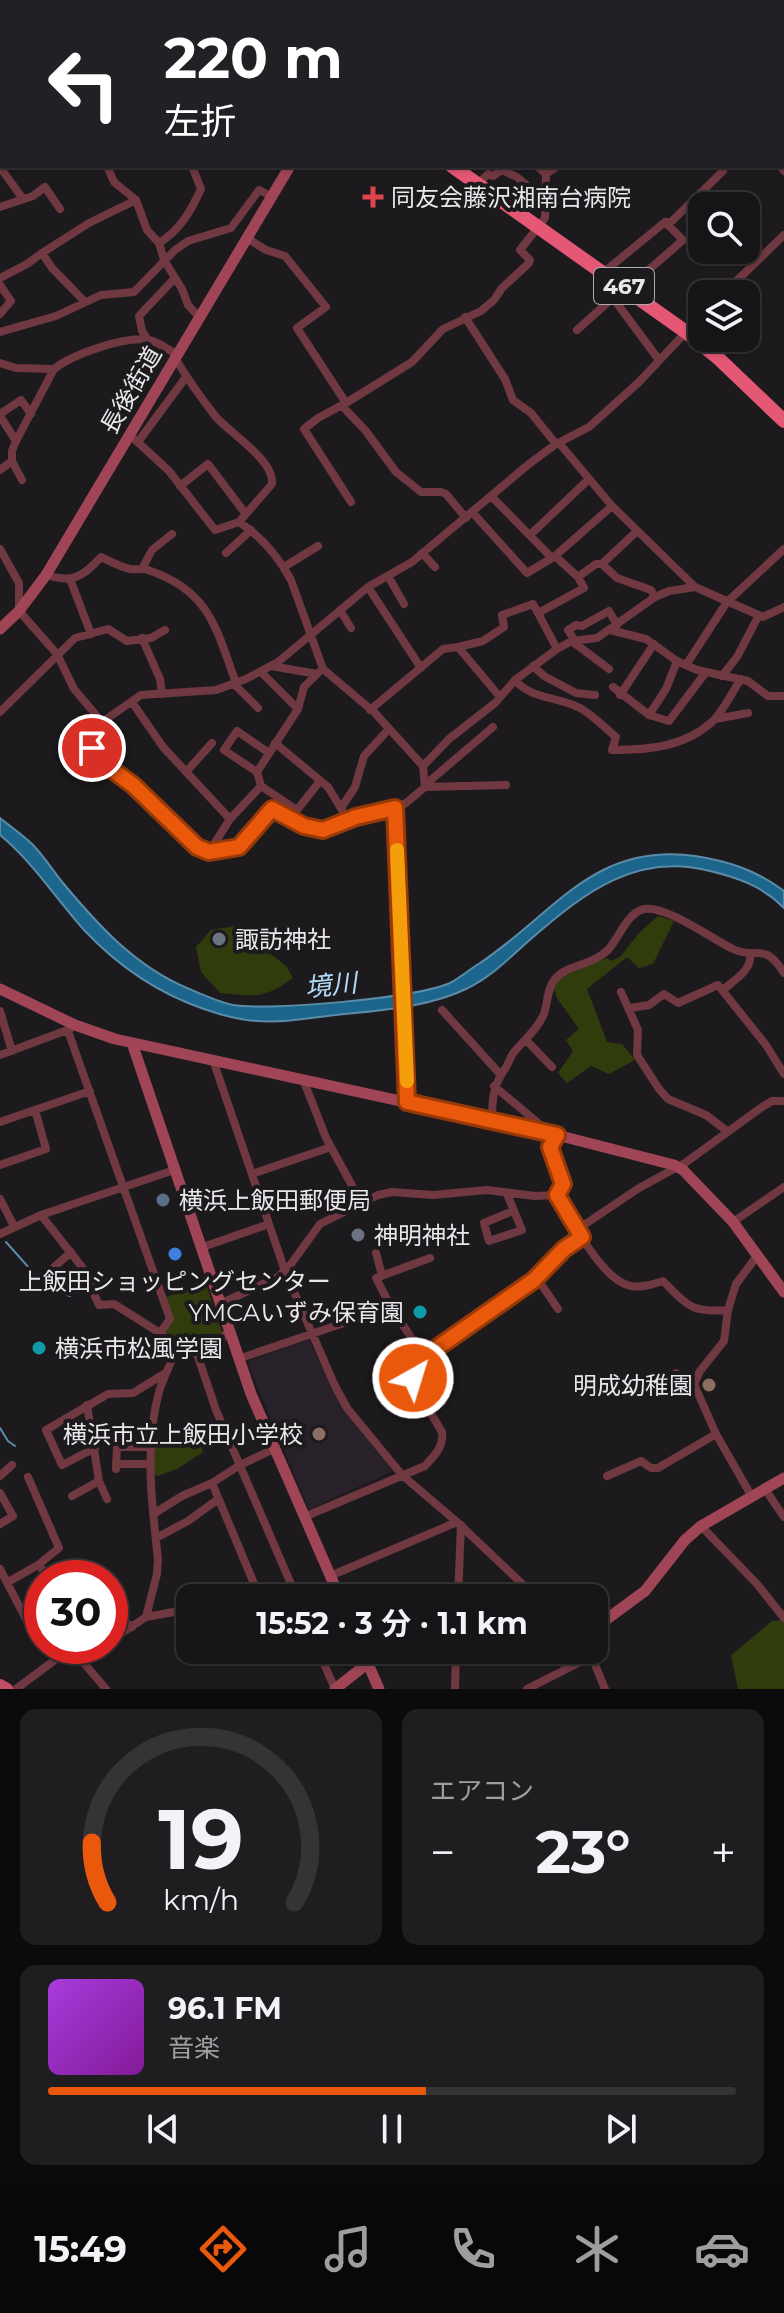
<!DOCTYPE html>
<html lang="ja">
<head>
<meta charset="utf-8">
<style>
	:root { --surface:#161416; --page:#1f1d1f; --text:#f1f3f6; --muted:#9e9ea1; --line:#353335; --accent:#ea580c }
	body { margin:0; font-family:Montserrat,"Noto Sans JP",sans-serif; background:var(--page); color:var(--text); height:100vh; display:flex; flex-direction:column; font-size:30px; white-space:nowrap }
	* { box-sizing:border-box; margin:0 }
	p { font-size:26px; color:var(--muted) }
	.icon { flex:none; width:44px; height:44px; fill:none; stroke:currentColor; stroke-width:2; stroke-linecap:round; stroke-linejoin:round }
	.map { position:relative; height:1689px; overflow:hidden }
	.details { display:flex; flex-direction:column; gap:20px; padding:20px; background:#0c0b0c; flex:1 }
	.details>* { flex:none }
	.guide { position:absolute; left:0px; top:0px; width:784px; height:168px; box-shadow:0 2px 6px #0004,0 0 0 2px var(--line); background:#202124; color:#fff; overflow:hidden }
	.controls { position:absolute; left:688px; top:192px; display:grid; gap:16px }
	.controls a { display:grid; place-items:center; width:72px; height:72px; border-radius:16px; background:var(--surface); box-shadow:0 2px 6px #0004,0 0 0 2px var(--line); font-size:40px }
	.speed { position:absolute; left:24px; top:1560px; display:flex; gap:16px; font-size:40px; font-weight:700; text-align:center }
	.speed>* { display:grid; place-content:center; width:104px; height:104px; border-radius:50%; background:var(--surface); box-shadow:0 2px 6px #0004,0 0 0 2px var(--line); line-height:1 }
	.speed .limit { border:12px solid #d22; background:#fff; color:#111 }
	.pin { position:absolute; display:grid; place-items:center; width:68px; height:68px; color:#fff; margin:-34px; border:4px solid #fff; border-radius:50%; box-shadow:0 2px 8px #0007 }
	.me { position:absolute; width:88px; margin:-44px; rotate:39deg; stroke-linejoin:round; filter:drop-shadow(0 0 6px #0008) }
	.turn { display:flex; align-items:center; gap:28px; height:168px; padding:0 32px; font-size:36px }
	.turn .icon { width:104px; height:104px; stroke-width:2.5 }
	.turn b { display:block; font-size:56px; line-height:68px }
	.big { font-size:60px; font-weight:700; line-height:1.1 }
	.details .widget { flex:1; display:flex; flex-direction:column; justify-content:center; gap:12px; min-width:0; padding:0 28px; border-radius:16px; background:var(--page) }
	.details .dial { align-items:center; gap:0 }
	.dial svg { height:208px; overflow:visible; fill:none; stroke:var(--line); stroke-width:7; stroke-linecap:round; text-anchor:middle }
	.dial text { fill:var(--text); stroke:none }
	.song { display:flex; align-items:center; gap:24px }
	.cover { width:96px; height:96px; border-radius:12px; background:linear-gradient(135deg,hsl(280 70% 55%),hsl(290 70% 35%)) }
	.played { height:8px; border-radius:4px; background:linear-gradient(90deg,var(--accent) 55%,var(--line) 55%) }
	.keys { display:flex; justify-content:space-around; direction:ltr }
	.heat { display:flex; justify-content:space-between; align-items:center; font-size:44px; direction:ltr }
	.details .tiles { flex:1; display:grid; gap:20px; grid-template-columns:1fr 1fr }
	.widget:last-child { grid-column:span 2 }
	.trip { position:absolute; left:176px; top:1584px; width:432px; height:80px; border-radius:16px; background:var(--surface); box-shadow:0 2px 6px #0004,0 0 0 2px var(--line); font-weight:700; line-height:80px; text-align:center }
	.tabs { display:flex; height:128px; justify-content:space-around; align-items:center; background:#090809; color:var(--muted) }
	.tabs .icon { width:56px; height:56px }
	.tabs .on { color:var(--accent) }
	.tabs b { font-size:36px; color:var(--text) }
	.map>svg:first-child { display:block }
</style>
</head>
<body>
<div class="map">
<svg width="784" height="1689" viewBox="0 0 784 1689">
	<rect width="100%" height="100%" fill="#1d1a1e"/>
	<!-- built -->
	<path fill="#29212a" d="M385 0H551L552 2H386Z
		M309 1340 344 1410 393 1471 310 1509 308 1508 248 1364 250 1360Z"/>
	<!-- green -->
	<path fill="#313c0d" d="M658 916 674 921 653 964 639 968 627 957 587 989 607 1042 622 1044 635 1060 609 1074 591 1066 567 1083 558 1073 573 1051 566 1040 579 1029 557 998 554 989 559 979 574 970 607 958 611 961 620 957 639 933Z
		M236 926 286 966 293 978C262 1000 256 996 220 993L201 972 196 947 211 930Z
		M206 1284 223 1335 209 1345 178 1349 172 1336 165 1331 166 1297Z
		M197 1434 203 1452 177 1469 157 1476 153 1472 155 1444Z
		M784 1620V1689H738L731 1655 772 1621Z
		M555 1650H585L586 1653 560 1668Z"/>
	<!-- water -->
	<path fill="#1c658c" stroke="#5a8ca8" stroke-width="2" d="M0 818C11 827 23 835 33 845 44 856 53 871 63 883 98 925 135 966 187 988 201 994 218 1002 233 1005 270 1011 416 998 450 983 460 978 470 969 480 963 554 914 593 842 695 856 728 861 756 870 784 891V908C762 886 739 878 710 871 637 852 585 892 532 938 511 956 492 977 466 989 426 1008 379 1010 336 1015 310 1018 283 1023 257 1021 239 1020 221 1015 204 1009 157 993 118 966 84 930 56 899 33 862 0 835Z"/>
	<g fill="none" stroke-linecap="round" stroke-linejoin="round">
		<!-- stream -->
		<path stroke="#5a8ca8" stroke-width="2" d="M6 1242 46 1287 70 1296
			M0 1428 8 1441 15 1446"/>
		<!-- street -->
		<path stroke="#703841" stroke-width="8" d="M560 0V2
			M648 0 649 2
			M51 2 53 0
			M618 2 622 0
			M0 27 2 28
			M782 47 784 45
			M0 63 2 60
			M0 117V121
			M0 134 2 137
			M107 166 114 182 136 200 147 230 159 243 164 260 182 289 188 305 200 318
			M780 166 784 171
			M0 167 23 199
			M546 174 558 166
			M478 184 488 174 493 176 502 170 517 177 544 200
			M700 193 713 206
			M0 207 33 196 45 187 60 209
			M698 237 702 233
			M247 238 266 250 285 256 326 307 297 328 346 403 318 418 304 429 351 502
			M159 243C180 230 191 211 201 189L192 166
			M42 253 89 223 136 200
			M604 272 665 222H671L723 171
			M0 278 27 264 42 253 52 268 85 302
			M0 285 11 301 0 314
			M628 288 683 240 665 222
			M723 294 784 235
			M613 298 659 360
			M465 317 505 379 513 400 531 413 556 444
			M577 330 616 295
			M0 332 56 316 101 295 134 292 175 250 188 241 231 228 259 190 273 197
			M148 340 142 331 139 316 174 279
			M0 363 16 368 54 369C73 354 125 336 149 340 159 342 169 350 177 355
			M346 403 412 362 443 329 481 311 494 300 502 288 529 263 530 260 520 250 545 218 546 174 537 166
			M342 406 365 430 396 472 421 492H441L446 494 466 518
			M0 414 21 400 31 414
			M0 416 16 441
			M130 435 169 471 215 530 239 522 272 484C275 461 230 433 216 417 201 398 187 378 175 358
			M138 442 186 377
			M559 443 612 506 695 587 763 617 784 607
			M12 461 22 480
			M0 470 12 461V451L16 441 54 369
			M180 486 208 464 245 513
			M491 496 552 558 555 556 578 577 584 588 538 613 557 649
			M472 512 527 573 552 558
			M239 522C262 537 278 556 291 580L323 669 374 712 423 766 425 787
			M530 535 589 479
			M0 549 19 583V611L57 654 74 689 102 722
			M226 553 251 530
			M422 553 435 567
			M555 556 612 506
			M284 567 318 546
			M142 569 152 550 172 534
			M46 575C72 583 82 578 101 557 110 561 120 567 130 569 136 570 142 568 148 570 210 591 216 628 236 683
			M388 576 404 604
			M578 577 596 564H602
			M70 579 91 634
			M368 587 421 668
			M655 597 669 591 695 587
			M340 610 351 628
			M610 630 646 639 677 661 697 670 748 681 768 696H784
			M142 638 160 679 162 694
			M575 641 568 630 576 625 582 626 609 611 617 625
			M573 642 609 669
			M458 647 483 641 504 627 502 615 533 604 538 613
			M686 665 727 602 784 549
			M271 666 317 674 319 672
			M533 666 544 676 576 693 595 695
			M261 672 298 709
			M722 676 737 657 759 615
			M515 680C530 699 560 697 580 708 593 715 605 728 616 737L612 750C649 750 685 747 713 721 724 710 732 692 741 679
			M234 684 258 708
			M613 687 649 715 669 721 706 672
			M620 695 654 644
			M132 702 163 747 230 819
			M370 710 443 649 458 647 500 697
			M0 712 75 638 108 629 127 641 151 638 165 630
			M649 715 666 689 677 661
			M715 719 748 713
			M275 743 328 787 348 820
			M423 766 449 739 495 703 515 680 557 649 572 641 597 638 655 597 651 590 617 578 602 564 636 532
			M186 772 212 743
			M257 772 224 750 237 731 269 753
			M506 785 425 787 406 803 395 808 356 817 323 830 304 826 272 809 239 847 209 852 197 847 133 785 96 758 92 748 102 722 141 695 216 690 246 679 278 662 368 587 412 562 529 464 556 444 589 427 639 382 702 315
			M261 786 297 810 320 781
			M425 787 432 779 493 727
			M341 808 355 787 364 756 389 729
			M395 808 407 1102
			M209 852 230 819 261 786 257 772 298 709 304 687 317 674
			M723 990C734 980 753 970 750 953
			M621 992 638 1030 637 1055 659 1089 668 1099 706 1115 727 1131
			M630 1008 649 1005 664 994 678 1003 718 985 766 1045 784 1074
			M442 1010 500 1074
			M0 1011 12 1051
			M68 1031 170 1319 160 1333 169 1340 175 1352C170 1366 163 1378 159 1392 144 1446 152 1505 158 1559L157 1574 146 1617
			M526 1040 552 1067
			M0 1055 70 1029
			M213 1060 285 1271 335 1386 347 1408 402 1475 457 1522 537 1598
			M303 1079 326 1138 361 1202
			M494 1086 550 1133
			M492 1120C492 1099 493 1086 505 1069 509 1063 510 1057 514 1052 524 1040 537 1030 544 1014 548 1002 547 988 555 979 568 964 591 966 608 950 619 938 627 913 644 909 666 905 712 939 733 949 758 961 763 940 784 973
			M0 1122 90 1091
			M0 1165 46 1149 35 1110
			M252 1174 331 1147
			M507 1194 522 1230 489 1241 484 1223 513 1211
			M557 1195C571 1219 602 1281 631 1286 642 1288 653 1284 663 1281 688 1306 691 1313 728 1310
			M0 1199 14 1226
			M41 1215 82 1267 99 1305 114 1304 160 1333
			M733 1222 784 1187
			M578 1229 639 1188 685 1163 762 1107 772 1101H784
			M0 1234 41 1215 174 1170
			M200 1248 269 1224
			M376 1253 382 1275
			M51 1270 71 1252
			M537 1278 558 1309
			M220 1304 278 1277 291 1264 320 1224 378 1195 392 1192 433 1195 487 1190 535 1196 557 1195 563 1184 550 1147 557 1135
			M391 1307 376 1278 430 1258
			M196 1351 216 1410 297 1598
			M175 1352C201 1351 211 1351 229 1331
			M238 1359 391 1307 424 1357
			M694 1384 700 1371 724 1341 728 1310 736 1284 757 1256
			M643 1392 676 1373 694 1384 716 1434 752 1497
			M87 1405 99 1481 107 1499
			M95 1448 62 1465 46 1430 108 1394 133 1393 164 1374
			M116 1464H150
			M116 1469 117 1447H152
			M0 1476 12 1465
			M607 1476 641 1461 651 1468H658L716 1434
			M765 1489 784 1517
			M0 1493 13 1516 0 1524
			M72 1496 99 1481
			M155 1513 182 1496 212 1483
			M304 1517 425 1466C434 1456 444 1447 442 1432L415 1387 413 1369 424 1357 534 1280 564 1249 582 1237
			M701 1526 757 1584 784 1618
			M156 1538 188 1521 217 1500
			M38 1565 51 1578
			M0 1569 39 1644 58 1656
			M330 1576 457 1522
			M8 1582 38 1565 59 1548 28 1477
			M232 1598 240 1596 246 1598
			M260 1598 212 1483 240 1465 274 1449
			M303 1598 334 1585
			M458 1598 461 1525
			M110 1610 132 1627
			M110 1641 146 1617 190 1609
			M318 1650 335 1689
			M589 1650 605 1689
			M77 1655 106 1689
			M16 1689 63 1654 77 1655 100 1646
			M455 1689 456 1650
			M527 1689 590 1657"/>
		<!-- secondary -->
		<path stroke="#9f4556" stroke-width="11" d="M304 2 305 0
			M0 629 19 611 46 575 290 166
			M0 989 75 1025 115 1039 557 1135 674 1165 683 1170 733 1222 784 1292
			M132 1043 251 1394 340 1598
			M594 1624 607 1619 645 1591 685 1540 701 1526 784 1478
			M362 1650 379 1689
			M335 1689 368 1663 398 1650"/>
		<!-- primary -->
		<path stroke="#c34f66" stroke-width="12" d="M0 1685 7 1689"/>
		<!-- highway -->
		<path stroke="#e45775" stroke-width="14" d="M230 0 232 2
			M452 166 686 332 717 357 784 421"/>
	</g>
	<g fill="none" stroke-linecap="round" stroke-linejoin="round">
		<defs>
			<path id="route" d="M92 748 96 758 133 785 197 847 209 852 239 847 272 809 304 826 323 830 356 817 395 808 407 1102 557 1135 550 1147 563 1184 557 1195 582 1237 564 1249 534 1280 424 1357 413 1369V1378"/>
		</defs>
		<!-- route casing -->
		<use href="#route" stroke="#983908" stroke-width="20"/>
		<!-- route -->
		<use href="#route" stroke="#ea580c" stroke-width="14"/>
		<!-- slow -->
		<path stroke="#f59e0b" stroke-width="14" d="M397 850 407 1081"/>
	</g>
	<!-- markers -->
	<path fill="#e0444e" stroke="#1d1a1e" stroke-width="3" d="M369 185h8v8h8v8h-8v8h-8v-8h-8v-8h8z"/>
	<g fill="#6b7280" stroke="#1d1a1e" stroke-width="3">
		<circle cx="219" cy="939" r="8"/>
		<circle cx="358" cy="1235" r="8"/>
	</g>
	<circle fill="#5c6f8a" stroke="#1d1a1e" stroke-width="3" cx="163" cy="1200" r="8"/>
	<circle fill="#3f7fe0" stroke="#1d1a1e" stroke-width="3" cx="175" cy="1254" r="8"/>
	<g fill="#0f9aa8" stroke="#1d1a1e" stroke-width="3">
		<circle cx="420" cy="1312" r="8"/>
		<circle cx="39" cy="1348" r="8"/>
	</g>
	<g fill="#8d6e63" stroke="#1d1a1e" stroke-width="3">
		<circle cx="709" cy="1385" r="8"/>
		<circle cx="319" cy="1434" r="8"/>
	</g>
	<g text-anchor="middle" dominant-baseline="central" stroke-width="8" stroke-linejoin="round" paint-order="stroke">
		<!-- shield labels -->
		<rect fill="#1d1a1e" stroke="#acaaad" stroke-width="2" x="594" y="268" width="60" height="36" rx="6"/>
		<g font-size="22" font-weight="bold" fill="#e9e7ea">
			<text x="624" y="286">467</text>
		</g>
		<!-- poi labels -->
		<g font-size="24" fill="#e9e7ea" stroke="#1d1a1e" text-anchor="start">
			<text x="391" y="197">同友会藤沢湘南台病院</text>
			<text x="235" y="939">諏訪神社</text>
			<text x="179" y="1200">横浜上飯田郵便局</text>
			<text x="374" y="1235">神明神社</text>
			<text x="175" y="1281" text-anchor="middle">上飯田ショッピングセンター</text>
			<text x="404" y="1312" text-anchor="end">YMCAいずみ保育園</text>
			<text x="55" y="1348">横浜市松風学園</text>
			<text x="693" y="1385" text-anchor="end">明成幼稚園</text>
			<text x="303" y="1434" text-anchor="end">横浜市立上飯田小学校</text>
		</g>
		<!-- street labels -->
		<g font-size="24" fill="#e9e7ea" stroke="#1d1a1e">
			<text transform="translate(131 390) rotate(-60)">長後街道</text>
		</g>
		<!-- water labels -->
		<g font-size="26" font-style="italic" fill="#b2ddf8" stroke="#1d1a1e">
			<text transform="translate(331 985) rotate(-6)">境川</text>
		</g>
	</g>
</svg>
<div class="controls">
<a><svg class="icon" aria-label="search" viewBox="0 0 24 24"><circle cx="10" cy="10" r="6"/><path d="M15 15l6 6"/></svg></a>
<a><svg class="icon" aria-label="layers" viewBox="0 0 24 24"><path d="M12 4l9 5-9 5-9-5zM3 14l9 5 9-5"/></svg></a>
</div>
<div class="speed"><div class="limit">30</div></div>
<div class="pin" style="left:92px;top:748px;background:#d93025"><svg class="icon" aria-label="arrive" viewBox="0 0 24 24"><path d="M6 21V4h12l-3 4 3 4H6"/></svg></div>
<svg class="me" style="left:413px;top:1378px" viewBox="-20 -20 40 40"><circle r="17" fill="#ea580c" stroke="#fff" stroke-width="3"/><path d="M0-11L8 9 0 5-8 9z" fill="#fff"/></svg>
<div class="trip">15:52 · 3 分 · 1.1 km</div>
<div class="guide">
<div class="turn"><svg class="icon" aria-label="left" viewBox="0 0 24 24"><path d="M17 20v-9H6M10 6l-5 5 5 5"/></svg><div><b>220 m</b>左折</div></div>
</div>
</div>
<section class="details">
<div class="tiles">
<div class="widget dial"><svg viewBox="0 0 100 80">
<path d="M14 69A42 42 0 1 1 86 69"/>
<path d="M14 69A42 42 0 0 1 8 46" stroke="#ea580c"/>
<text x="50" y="56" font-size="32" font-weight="700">19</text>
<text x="50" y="72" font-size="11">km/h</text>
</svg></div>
<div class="widget"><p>エアコン</p>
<div class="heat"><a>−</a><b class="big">23°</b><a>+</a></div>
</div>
<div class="widget">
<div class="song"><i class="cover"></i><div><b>96.1 FM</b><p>音楽</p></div></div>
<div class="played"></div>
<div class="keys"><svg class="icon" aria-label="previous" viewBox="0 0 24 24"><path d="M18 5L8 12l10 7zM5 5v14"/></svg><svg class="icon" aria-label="pause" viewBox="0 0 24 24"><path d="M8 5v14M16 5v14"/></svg><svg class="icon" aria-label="next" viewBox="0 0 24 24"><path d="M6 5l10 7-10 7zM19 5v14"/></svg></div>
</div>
</div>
</section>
<nav class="tabs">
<b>15:49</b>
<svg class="icon on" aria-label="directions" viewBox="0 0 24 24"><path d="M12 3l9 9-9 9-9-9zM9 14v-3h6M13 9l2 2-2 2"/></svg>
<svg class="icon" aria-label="music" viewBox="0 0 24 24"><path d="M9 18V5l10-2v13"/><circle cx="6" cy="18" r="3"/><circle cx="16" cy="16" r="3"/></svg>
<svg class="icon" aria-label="phone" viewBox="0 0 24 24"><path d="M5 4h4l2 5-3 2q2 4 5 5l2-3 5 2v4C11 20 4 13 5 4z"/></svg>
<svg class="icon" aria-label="climate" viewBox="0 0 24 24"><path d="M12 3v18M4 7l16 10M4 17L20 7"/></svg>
<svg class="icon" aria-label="car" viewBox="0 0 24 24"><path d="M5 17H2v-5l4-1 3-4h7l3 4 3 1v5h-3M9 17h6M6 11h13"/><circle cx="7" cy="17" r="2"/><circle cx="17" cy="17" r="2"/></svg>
</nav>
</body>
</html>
